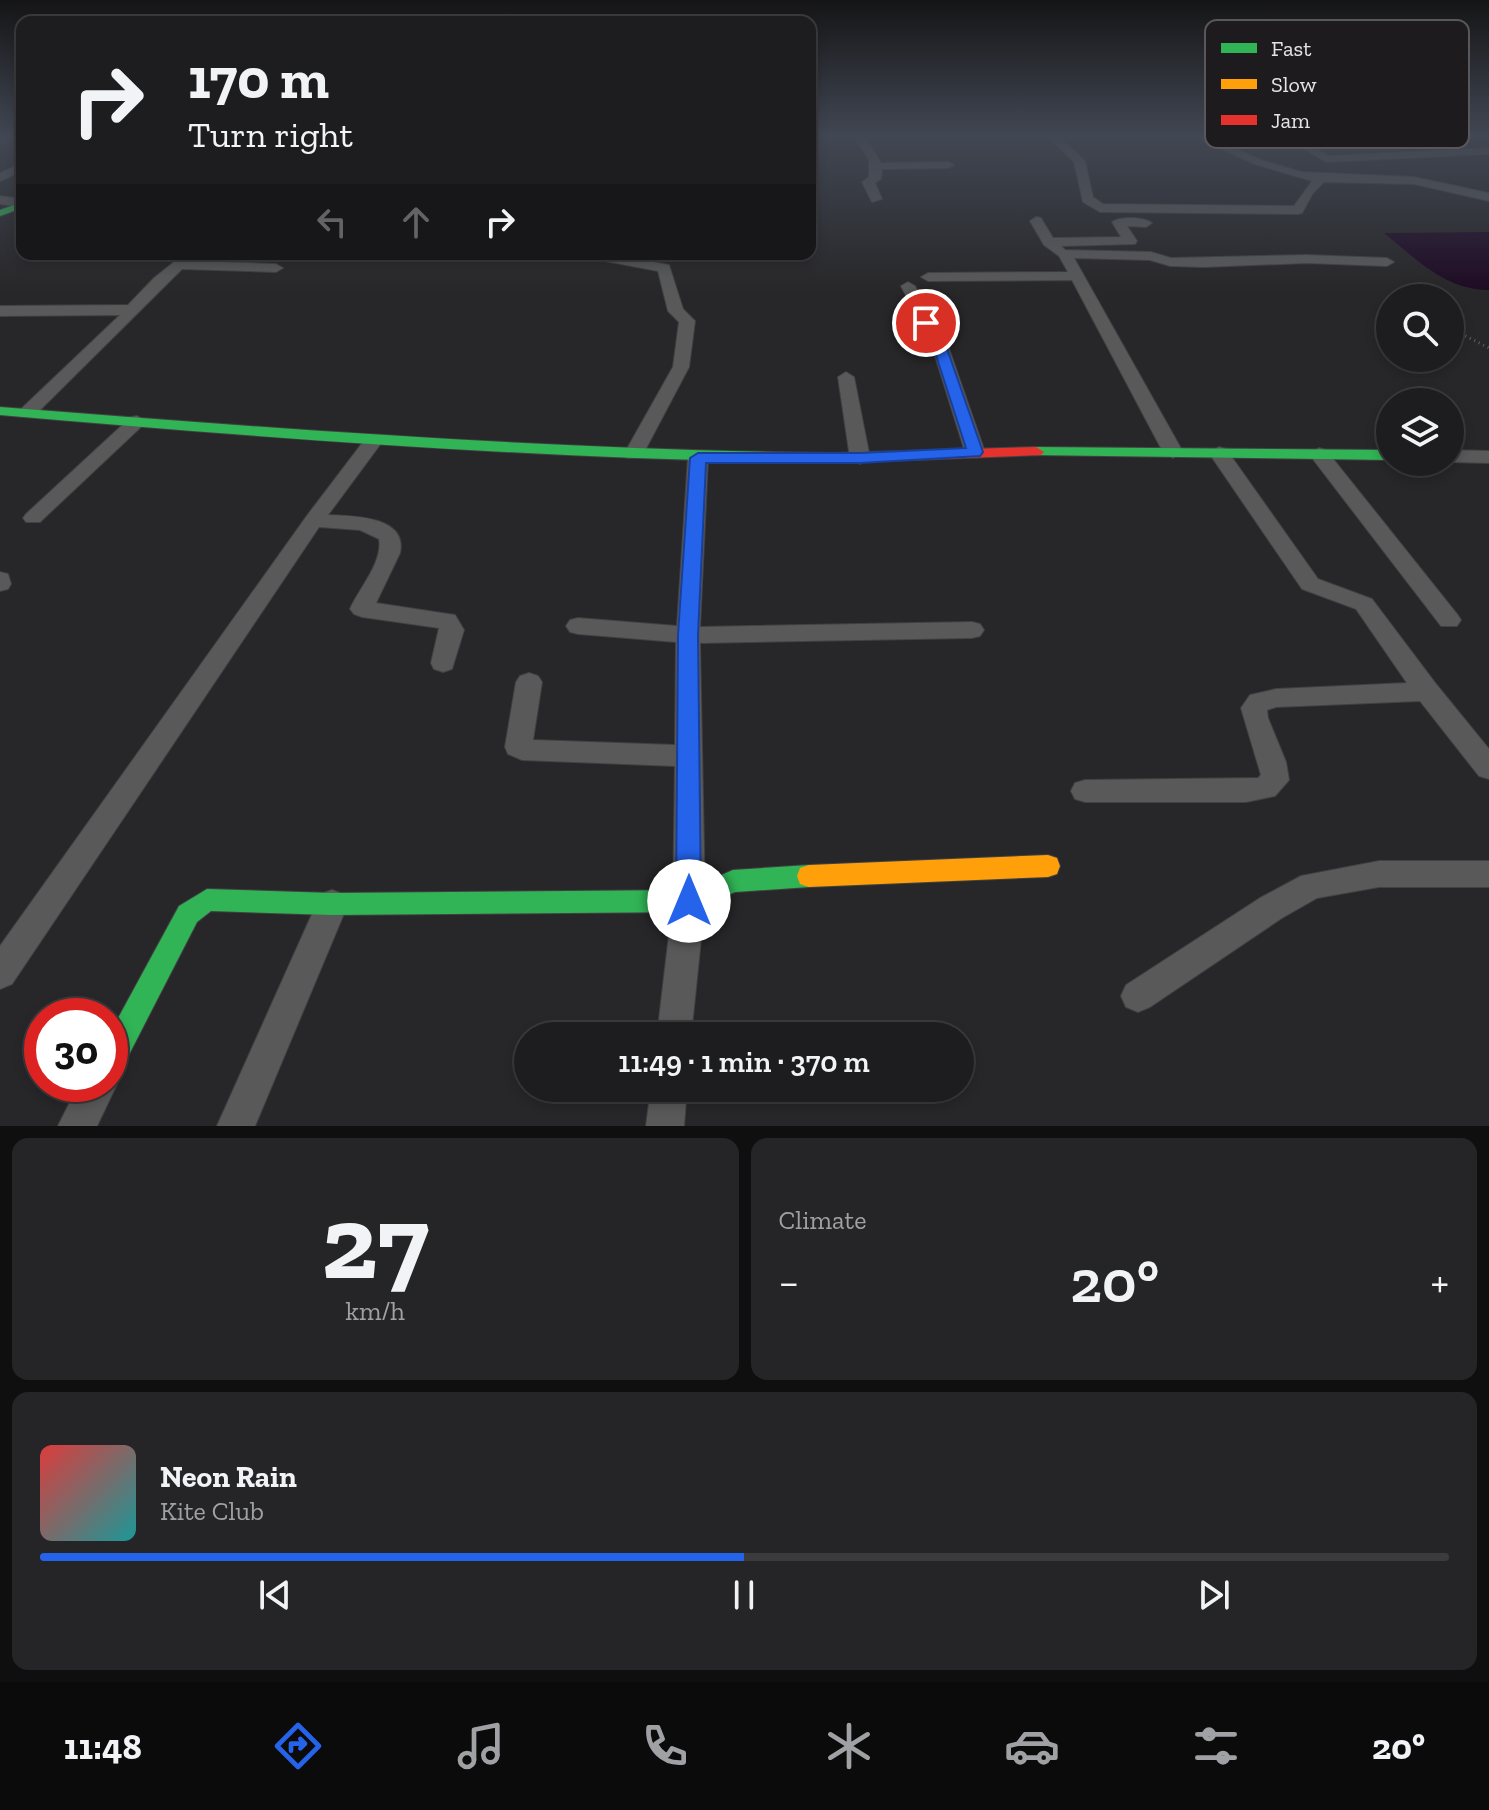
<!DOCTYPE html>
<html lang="en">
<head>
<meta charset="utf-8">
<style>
	:root { --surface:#1d1c1e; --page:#252527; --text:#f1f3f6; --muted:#a0a1a4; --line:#3b3a3c; --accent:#2563eb }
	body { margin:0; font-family:"Zilla Slab",serif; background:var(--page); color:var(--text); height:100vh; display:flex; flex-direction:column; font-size:30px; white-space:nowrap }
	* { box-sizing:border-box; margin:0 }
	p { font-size:26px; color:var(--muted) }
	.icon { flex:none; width:44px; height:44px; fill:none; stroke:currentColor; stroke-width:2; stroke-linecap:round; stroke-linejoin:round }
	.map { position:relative; height:1126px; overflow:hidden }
	.drawer { display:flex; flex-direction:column; gap:12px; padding:12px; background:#100f10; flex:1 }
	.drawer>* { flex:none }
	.guide { position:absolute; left:16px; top:16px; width:800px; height:244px; border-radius:16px; box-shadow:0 4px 12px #0003,0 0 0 2px var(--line); background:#1d1c1e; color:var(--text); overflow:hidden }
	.tools { position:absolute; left:1376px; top:284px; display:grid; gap:16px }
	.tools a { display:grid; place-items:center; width:88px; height:88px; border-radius:50%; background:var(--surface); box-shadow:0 4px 12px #0003,0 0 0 2px var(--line); font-size:40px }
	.speed { position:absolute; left:24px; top:998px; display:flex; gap:16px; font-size:40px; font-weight:700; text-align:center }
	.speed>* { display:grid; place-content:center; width:104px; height:104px; border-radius:50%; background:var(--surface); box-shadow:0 4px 12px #0003,0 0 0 2px var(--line); line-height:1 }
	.speed .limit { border:12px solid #d22; background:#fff; color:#111 }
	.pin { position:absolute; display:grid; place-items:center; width:68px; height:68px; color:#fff; margin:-34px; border:4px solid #fff; border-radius:50%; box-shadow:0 2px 8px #0007 }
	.me { position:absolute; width:88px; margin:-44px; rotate:0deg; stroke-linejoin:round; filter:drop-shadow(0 0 6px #0008) }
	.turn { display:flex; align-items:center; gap:28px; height:168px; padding:0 40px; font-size:36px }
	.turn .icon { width:104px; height:104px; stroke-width:2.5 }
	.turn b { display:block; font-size:56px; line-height:68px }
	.lanes { display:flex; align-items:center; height:76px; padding:0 40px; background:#0003; justify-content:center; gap:40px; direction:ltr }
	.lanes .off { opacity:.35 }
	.big { font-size:60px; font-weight:600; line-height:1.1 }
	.drawer .widget { flex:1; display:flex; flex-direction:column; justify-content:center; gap:12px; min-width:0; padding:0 28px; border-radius:16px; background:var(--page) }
	.drawer .dial { align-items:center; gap:0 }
	.dial b { font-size:104px; line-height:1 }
	.song { display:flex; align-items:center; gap:24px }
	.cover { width:96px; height:96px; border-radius:12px; background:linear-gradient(135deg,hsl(0 70% 55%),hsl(180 70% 35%)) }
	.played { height:8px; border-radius:4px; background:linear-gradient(90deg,var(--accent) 50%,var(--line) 50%) }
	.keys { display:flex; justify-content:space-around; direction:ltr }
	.heat { display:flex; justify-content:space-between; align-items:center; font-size:44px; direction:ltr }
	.drawer .tiles { flex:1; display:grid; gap:12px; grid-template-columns:1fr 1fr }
	.widget:last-child { grid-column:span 2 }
	.trip { position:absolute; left:514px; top:1022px; width:460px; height:80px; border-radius:40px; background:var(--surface); box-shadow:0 4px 12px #0003,0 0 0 2px var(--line); font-weight:600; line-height:80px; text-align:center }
	.menu { display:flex; height:128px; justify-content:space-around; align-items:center; background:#0c0b0c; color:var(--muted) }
	.menu .icon { width:56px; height:56px }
	.menu .selected { color:var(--accent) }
	.menu b { font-size:36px; color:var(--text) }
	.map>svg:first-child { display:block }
</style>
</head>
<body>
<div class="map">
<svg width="1489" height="1126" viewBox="0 0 1489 1126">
	<rect width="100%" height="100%" fill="#272628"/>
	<!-- water -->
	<path fill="#1d0923" d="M1489 232V290C1445 290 1416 259 1384 233Z"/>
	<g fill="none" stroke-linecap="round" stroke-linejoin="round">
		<defs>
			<path id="street" d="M16 137 0 145 2 137Z
				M854 137H865L881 163 948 162 954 165 948 168 882 169 881 179 875 183 882 199 872 202 862 182 869 177V160Z
				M1048 137H1060L1085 161 1093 197 1103 204 1294 206 1312 181 1254 164 1196 137H1210L1261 160 1302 172 1414 177 1489 193V201L1414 184 1324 182 1313 193 1302 213 1298 214 1100 212 1083 202 1074 162Z
				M1298 137 1328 156 1489 148V154L1326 162 1287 138Z
				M22 163V171L0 181V173Z
				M0 196 22 199V207L0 204Z
				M1036 217 1041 218 1053 238 1121 237 1112 222C1121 216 1144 217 1152 223L1146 227 1127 226 1137 241 1135 244 1061 246 1065 250 1151 252 1171 258 1307 255 1387 258 1394 262 1387 266 1307 263 1204 267 1170 266 1150 260 1074 258 1183 452 1173 458 1163 452 1072 280 928 281 921 277 928 273 1068 272 1059 256 1044 245 1030 221Z
				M184 254H199L192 261 276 264 283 268 276 272 182 269 33 417H21L18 413 21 409 120 315 0 316V306L128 305 154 278Z
				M582 254H611L669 265 683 309 695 321 689 367 641 458H627L624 454 673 367 679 322 668 311 658 271 589 258Z
				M908 282 915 286 947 343 985 452 982 456H968L965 452 931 343 901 286Z
				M846 372 854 377 870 458 860 464 850 458 838 377Z
				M137 416 146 421 143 425 40 522H26L23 518 26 514 131 417Z
				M373 436 382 442 328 515C353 516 408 516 400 553L376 603 455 615 464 630 452 669 443 672 434 669 431 663 439 628 362 617 354 614 350 609C359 588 383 563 379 539L360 530 319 527 12 984 0 989V946L306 517 366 438Z
				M1219 447 1226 449 1318 579 1372 599 1436 684 1489 749V779L1479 776 1420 701 1276 707 1267 710 1268 718 1286 762 1289 780 1275 796 1246 802H1085L1075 799 1071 791 1075 783 1085 780 1258 778 1261 775 1241 708 1250 695 1276 689 1407 683 1356 609 1302 589 1209 453Z
				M1319 448 1326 450 1457 614 1461 620 1457 626H1441L1309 454Z
				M1450 450 1489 451V463L1450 462Z
				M698 452 708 458 700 627 972 622 980 624 984 630 980 636 972 638 700 643 705 901 691 1036H657L673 901 675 766 522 760 508 754 505 747 516 682 520 676 529 673 538 676 542 682 533 740 675 745 676 642 578 634 570 632 566 626 570 620 578 618 677 626 688 458Z
				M0 572 8 574 11 584 8 589 0 591Z
				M1379 861H1489V887H1379L1317 898 1282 918 1150 1007 1138 1012 1126 1007 1121 996 1126 985 1260 898 1301 876Z
				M332 890 343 894 348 904 255 1126H217L321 894Z
				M110 1071 117 1084 97 1126H58L79 1084H110Z
				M651 1088H687L684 1126H646Z"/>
			<path id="fast" d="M22 202V208L0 216V210Z
				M0 407C278 429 556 450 835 453L843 458 835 463C556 460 278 439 0 415Z
				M1036 447 1390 450V460L1031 455 1028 452Z
				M809 865 818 868 821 876 818 884 809 887 735 892 689 912 332 915 211 911 197 922 120 1072 110 1076V1033L179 906 207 889 332 893 687 890 733 870Z"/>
			<path id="slow" d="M1048 855 1057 858 1060 866 1057 874 1048 877 809 887 800 884 797 876 800 868 809 865Z"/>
			<path id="jam" d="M1036 447 1044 452 1041 455 835 463 827 458 835 453Z"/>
		</defs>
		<!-- street casing -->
		<use href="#street" stroke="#424043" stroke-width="2"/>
		<!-- fast casing -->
		<use href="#fast" stroke="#424043" stroke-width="2"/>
		<!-- slow casing -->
		<use href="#slow" stroke="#424043" stroke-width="2"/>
		<!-- jam casing -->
		<use href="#jam" stroke="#424043" stroke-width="2"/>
		<!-- path -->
		<path stroke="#605f60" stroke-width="3" stroke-dasharray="1 4" stroke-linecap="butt" d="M1452 329 1489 348"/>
		<!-- street -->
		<use href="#street" fill="#595959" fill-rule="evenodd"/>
		<!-- fast -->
		<use href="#fast" fill="#30b455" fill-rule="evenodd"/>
		<!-- slow -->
		<use href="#slow" fill="#ff9f0a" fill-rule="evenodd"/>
		<!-- jam -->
		<use href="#jam" fill="#e5322d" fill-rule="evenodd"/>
	</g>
	<!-- sky -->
	<linearGradient id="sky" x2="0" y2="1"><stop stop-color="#151516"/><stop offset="0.46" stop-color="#414753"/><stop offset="1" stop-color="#414753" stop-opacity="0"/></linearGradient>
	<rect width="1489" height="295" fill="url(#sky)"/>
	<!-- route -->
	<path fill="#2563eb" stroke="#184099" stroke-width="2" d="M926 319 931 320 945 343 983 452 980 456 860 463H706L698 635 701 901 698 909 689 912 680 909 676 901 678 635 690 458 698 453H860L966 448 932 343 920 323Z"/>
	<!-- legend -->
	<rect x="1205" y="20" width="264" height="128" rx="12" fill="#1e1b1f" stroke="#5a575b" stroke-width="2"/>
	<rect x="1221" y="43" width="36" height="10" fill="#30b455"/>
	<rect x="1221" y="79" width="36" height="10" fill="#ff9f0a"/>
	<rect x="1221" y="115" width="36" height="10" fill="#e5322d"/>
	<g font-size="22" fill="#e5e3e6">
		<text x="1271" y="56">Fast</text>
		<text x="1271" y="92">Slow</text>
		<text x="1271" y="128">Jam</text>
	</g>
</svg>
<div class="tools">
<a><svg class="icon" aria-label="search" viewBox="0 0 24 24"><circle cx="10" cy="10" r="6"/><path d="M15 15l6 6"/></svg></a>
<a><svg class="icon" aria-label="layers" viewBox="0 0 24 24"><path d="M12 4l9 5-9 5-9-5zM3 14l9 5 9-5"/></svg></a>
</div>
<div class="speed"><div class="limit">30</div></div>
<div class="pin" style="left:926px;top:323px;background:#d93025"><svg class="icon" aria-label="arrive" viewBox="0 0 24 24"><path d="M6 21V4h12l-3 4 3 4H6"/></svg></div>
<svg class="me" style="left:689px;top:901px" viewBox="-20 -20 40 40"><circle r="19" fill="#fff"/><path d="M0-13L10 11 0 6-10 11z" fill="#2563eb"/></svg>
<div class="trip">11:49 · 1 min · 370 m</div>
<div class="guide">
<div class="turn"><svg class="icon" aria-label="right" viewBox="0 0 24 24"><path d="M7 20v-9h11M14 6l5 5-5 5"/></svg><div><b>170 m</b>Turn right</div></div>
<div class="lanes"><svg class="icon off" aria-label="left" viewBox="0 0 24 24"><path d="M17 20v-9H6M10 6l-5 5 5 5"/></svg><svg class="icon off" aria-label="ahead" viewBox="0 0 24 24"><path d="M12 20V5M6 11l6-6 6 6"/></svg><svg class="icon" aria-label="right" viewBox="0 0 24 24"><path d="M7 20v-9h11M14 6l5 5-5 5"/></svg></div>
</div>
</div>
<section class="drawer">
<div class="tiles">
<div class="widget dial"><b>27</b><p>km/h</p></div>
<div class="widget"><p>Climate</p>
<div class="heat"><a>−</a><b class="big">20°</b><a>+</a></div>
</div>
<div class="widget">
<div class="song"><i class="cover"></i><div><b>Neon Rain</b><p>Kite Club</p></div></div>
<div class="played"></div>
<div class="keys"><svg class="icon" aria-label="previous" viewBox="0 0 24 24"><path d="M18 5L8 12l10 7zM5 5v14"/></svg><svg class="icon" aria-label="pause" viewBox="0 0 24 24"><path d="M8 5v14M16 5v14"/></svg><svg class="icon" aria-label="next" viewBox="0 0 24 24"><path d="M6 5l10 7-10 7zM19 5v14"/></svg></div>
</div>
</div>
</section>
<nav class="menu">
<b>11:48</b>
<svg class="icon selected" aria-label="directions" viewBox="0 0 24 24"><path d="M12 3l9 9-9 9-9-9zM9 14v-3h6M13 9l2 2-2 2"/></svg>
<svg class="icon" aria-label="music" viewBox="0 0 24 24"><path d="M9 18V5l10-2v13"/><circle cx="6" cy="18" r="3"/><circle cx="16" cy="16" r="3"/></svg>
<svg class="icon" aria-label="phone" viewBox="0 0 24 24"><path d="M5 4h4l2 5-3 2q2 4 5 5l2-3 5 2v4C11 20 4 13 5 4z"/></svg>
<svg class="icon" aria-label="climate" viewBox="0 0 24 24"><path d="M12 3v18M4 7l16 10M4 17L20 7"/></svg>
<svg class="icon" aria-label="car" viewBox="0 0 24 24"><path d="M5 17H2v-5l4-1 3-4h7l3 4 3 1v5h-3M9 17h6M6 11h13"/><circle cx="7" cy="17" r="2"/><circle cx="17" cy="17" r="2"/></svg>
<svg class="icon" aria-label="filters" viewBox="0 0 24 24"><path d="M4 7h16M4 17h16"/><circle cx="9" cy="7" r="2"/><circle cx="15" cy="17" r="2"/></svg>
<b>20°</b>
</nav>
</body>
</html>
